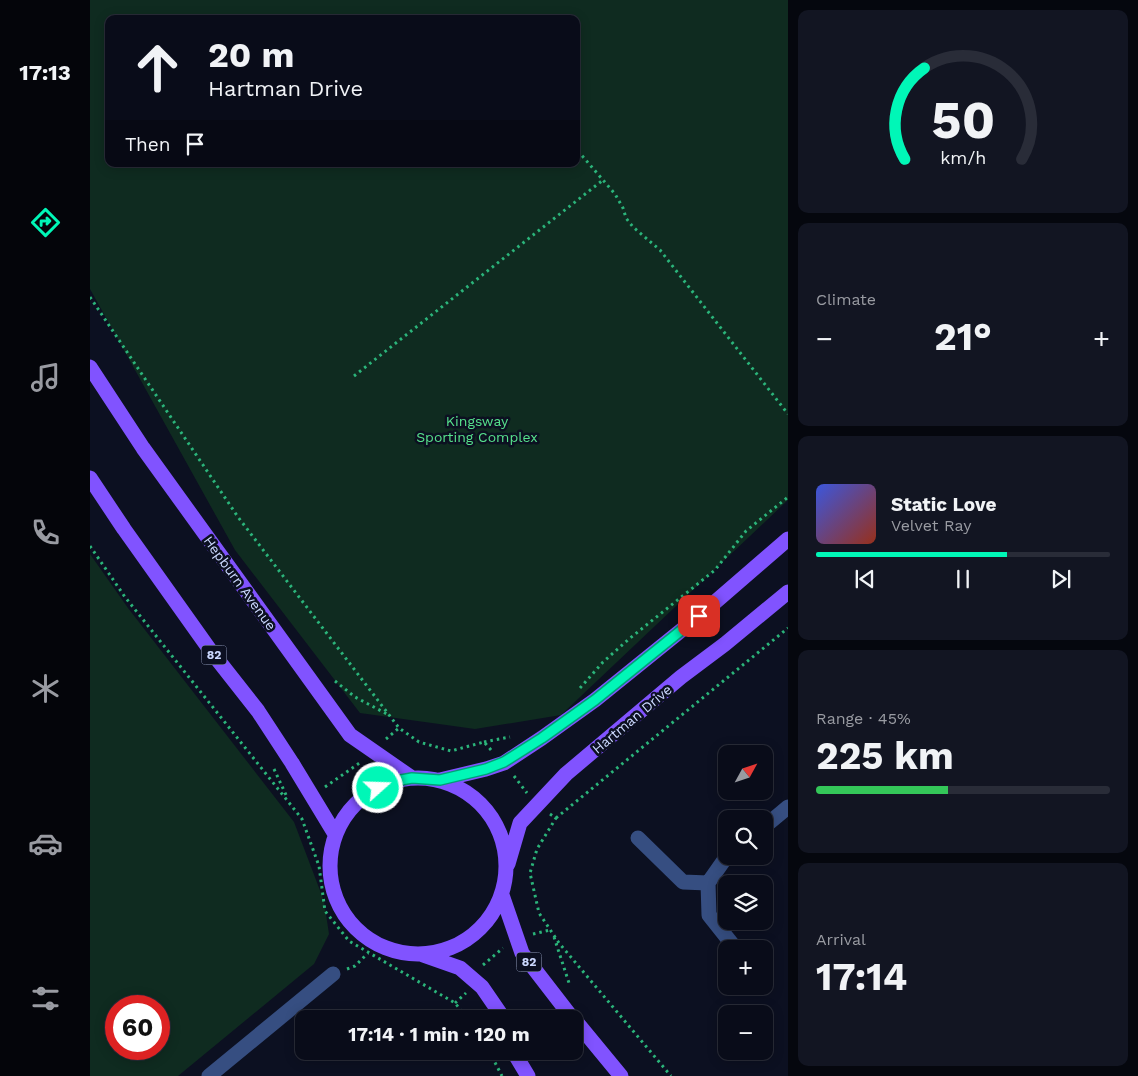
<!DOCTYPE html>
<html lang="en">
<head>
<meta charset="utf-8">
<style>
	:root { --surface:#090c19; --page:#121522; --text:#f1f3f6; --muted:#999ba2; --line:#292c38; --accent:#00f7b7 }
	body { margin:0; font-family:"Work Sans",sans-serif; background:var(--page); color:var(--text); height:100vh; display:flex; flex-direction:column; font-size:19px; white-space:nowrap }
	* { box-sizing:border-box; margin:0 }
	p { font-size:16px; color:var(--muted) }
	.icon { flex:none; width:28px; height:28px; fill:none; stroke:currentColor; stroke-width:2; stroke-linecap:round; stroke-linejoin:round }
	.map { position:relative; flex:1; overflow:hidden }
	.drawer { display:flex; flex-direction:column; gap:10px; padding:10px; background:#05070e; width:350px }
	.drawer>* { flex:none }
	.top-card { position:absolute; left:15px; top:15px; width:475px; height:152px; border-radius:10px; box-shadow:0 2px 12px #0003,0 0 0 1px var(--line); background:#090c19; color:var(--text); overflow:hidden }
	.needle { width:32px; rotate:50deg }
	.tools { position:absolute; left:628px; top:745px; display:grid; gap:10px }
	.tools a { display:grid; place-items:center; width:55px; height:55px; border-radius:10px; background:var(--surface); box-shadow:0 2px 12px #0003,0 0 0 1px var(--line); font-size:25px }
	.speed { position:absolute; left:15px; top:995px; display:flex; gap:10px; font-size:25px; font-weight:700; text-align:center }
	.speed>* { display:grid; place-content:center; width:65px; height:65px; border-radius:50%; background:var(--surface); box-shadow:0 2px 12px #0003,0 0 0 1px var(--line); line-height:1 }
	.speed .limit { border:8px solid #d22; background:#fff; color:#111 }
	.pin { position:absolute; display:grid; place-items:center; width:42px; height:42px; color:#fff; margin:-21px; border-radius:10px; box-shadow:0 2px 8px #0006 }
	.me { position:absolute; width:55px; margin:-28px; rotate:70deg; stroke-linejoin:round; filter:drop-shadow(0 0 4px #0008) }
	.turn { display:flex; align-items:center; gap:18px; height:105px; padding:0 20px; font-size:22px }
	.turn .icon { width:65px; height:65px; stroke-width:2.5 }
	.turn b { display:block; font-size:35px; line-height:42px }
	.then { display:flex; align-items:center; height:48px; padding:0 20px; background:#0003; gap:10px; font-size:19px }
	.big { font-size:38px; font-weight:700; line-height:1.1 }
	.drawer .widget { flex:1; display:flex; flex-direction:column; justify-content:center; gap:8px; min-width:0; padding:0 18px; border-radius:10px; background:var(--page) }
	.drawer .dial { align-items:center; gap:0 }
	.dial svg { height:130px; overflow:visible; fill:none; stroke:var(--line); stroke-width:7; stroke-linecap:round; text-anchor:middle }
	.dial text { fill:var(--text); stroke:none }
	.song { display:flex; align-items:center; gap:15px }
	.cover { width:60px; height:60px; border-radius:8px; background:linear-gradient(135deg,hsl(230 70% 55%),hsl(10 70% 35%)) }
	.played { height:5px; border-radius:2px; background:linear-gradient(90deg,var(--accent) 65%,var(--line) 65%) }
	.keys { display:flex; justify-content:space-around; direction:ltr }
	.heat { display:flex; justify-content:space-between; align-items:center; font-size:28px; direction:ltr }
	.charge { height:8px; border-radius:4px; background:linear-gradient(90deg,#34c759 45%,var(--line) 0) }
	.trip { position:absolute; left:205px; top:1010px; width:288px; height:50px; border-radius:10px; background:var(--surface); box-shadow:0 2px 12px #0003,0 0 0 1px var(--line); font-weight:700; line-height:50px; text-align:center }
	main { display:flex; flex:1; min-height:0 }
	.menu { display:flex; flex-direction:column; width:90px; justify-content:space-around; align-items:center; background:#04050a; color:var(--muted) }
	.menu .icon { width:35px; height:35px }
	.menu .active { color:var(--accent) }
	.menu b { font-size:22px; color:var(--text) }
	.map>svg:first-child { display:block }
</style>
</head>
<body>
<main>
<nav class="menu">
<b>17:13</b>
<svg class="icon active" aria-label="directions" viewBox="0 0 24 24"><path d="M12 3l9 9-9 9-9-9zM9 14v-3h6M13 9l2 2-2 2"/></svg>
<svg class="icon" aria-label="music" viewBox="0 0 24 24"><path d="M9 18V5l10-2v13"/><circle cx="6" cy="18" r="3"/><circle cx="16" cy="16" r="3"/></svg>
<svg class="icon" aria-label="phone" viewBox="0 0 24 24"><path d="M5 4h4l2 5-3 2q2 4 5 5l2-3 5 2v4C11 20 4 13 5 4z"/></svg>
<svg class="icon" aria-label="climate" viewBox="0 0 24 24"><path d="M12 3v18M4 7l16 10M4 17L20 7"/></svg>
<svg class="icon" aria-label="car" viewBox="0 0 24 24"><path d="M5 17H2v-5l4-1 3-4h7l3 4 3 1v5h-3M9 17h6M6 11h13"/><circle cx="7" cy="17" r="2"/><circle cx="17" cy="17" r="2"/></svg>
<svg class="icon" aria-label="filters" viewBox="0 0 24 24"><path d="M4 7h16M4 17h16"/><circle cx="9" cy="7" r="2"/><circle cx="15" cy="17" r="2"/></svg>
</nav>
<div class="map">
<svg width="698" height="1076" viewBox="0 0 698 1076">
	<rect width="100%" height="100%" fill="#0c1021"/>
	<!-- green -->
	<path fill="#0f2b20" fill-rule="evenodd" d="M0 0H698V500L471 715 385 729 270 713 145 550 0 289ZM19 19H486V164H19Z
		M0 554 38 608 204 822 234 901 239 934 224 964 88 1076H0ZM69 1006V1049H26V1006Z"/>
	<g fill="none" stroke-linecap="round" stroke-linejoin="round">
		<!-- path -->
		<path stroke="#2bb47a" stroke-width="3" stroke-dasharray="2.5 4" stroke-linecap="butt" d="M486 138 488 151 525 194 533 208 536 218 543 227 570 250 698 414
			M0 297 148 517 309 728 329 742 361 751 394 742 402 751
			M264 376 513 180
			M0 546 35 597 212 819 229 866 235 911 259 941 365 1003 378 1019
			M245 681 265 697 297 714
			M490 688 513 662 539 639 625 570 656 531 698 497
			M296 739 309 728
			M394 742 420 737
			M184 769 197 797
			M424 776 437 793
			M235 787 271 762
			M460 814 466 818 447 849 440 873 449 913 469 943 581 1076
			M466 818 698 628
			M443 934 460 930
			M464 937 479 983
			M393 965 413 948
			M257 969 265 966 278 953
			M365 1003 376 993
			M399 1051 412 1076"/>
		<!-- minor -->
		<path stroke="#364e81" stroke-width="15" d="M674 827 698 807
			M548 838 593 882 618 883
			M637 856 618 883 619 915 646 949
			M119 1076 243 974"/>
		<!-- major -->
		<path stroke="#8153ff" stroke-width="15" d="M0 367 53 448 260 735 322 778
			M0 478 34 529 120 650 168 711 202 763 245 834
			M240 866a88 88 0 1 1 176 0a88 88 0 1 1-176 0Z
			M350 780 396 769 414 763 452 738 505 700 609 616 698 539
			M418 864 430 823 476 774 591 677 635 644 698 592
			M412 895 432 953 483 1019
			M333 955 370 968 392 987 414 1019
			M484 1019 531 1076
			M423 1051 438 1076"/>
	</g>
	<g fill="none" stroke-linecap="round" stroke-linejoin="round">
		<defs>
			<path id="route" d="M288 788 300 782 322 778 350 780 396 769 414 762 452 738 505 700 609 616"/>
		</defs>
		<!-- route casing -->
		<use href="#route" stroke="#00a177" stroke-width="12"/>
		<!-- route -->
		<use href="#route" stroke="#00f7b7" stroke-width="9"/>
	</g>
	<g text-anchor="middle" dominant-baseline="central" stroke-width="5" stroke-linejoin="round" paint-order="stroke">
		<!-- shield labels -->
		<g fill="#0c1021" stroke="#929dbc" stroke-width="1">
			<rect x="111.5" y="645.5" width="25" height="19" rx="4"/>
			<rect x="426.5" y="952.5" width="25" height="19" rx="4"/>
		</g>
		<g font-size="12" font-weight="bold" fill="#ccd9ff">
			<text x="124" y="655">82</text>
			<text x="439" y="962">82</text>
		</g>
		<!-- park labels -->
		<g font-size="14" fill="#56e18c" stroke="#0c1021">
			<text x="387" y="421">Kingsway<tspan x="387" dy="16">Sporting Complex</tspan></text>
		</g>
		<!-- street labels -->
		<g font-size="14" fill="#ccd9ff" stroke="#0c1021">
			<text transform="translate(150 583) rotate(54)">Hepburn Avenue</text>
			<text transform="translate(542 719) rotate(-40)">Hartman Drive</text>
		</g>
	</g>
</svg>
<div class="tools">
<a><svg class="needle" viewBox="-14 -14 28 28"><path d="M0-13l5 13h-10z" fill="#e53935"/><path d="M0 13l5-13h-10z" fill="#999ba2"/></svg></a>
<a><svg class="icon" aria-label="search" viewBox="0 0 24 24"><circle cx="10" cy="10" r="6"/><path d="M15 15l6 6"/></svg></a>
<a><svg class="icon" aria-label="layers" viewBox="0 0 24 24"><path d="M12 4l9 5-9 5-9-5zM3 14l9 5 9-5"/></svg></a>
<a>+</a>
<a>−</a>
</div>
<div class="speed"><div class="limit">60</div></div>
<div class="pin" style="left:609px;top:616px;background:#d93025"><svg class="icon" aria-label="arrive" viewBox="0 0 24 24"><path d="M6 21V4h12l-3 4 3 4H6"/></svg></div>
<svg class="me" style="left:288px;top:788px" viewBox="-20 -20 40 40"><circle r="17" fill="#00f7b7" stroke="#fff" stroke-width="3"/><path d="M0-11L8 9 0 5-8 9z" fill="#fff"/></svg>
<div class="trip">17:14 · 1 min · 120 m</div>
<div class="top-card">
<div class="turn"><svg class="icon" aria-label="ahead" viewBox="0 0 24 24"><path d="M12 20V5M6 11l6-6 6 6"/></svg><div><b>20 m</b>Hartman Drive</div></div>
<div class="then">Then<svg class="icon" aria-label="arrive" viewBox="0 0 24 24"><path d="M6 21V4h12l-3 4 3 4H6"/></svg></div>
</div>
</div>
<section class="drawer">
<div class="widget dial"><svg viewBox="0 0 100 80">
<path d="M14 69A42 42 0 1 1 86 69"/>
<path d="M14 69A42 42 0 0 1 26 13" stroke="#00f7b7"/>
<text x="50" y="56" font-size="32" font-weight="700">50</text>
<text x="50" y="72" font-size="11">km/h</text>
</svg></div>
<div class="widget"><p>Climate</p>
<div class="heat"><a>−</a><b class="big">21°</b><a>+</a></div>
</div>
<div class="widget">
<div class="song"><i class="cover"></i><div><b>Static Love</b><p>Velvet Ray</p></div></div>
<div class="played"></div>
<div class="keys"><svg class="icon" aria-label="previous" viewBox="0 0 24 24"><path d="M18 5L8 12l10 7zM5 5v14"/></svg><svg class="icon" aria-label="pause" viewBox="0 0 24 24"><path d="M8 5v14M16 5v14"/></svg><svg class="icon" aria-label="next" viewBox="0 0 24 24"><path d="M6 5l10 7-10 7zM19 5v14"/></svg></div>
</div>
<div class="widget"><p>Range · 45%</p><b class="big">225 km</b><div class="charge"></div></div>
<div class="widget"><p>Arrival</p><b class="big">17:14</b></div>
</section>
</main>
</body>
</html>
